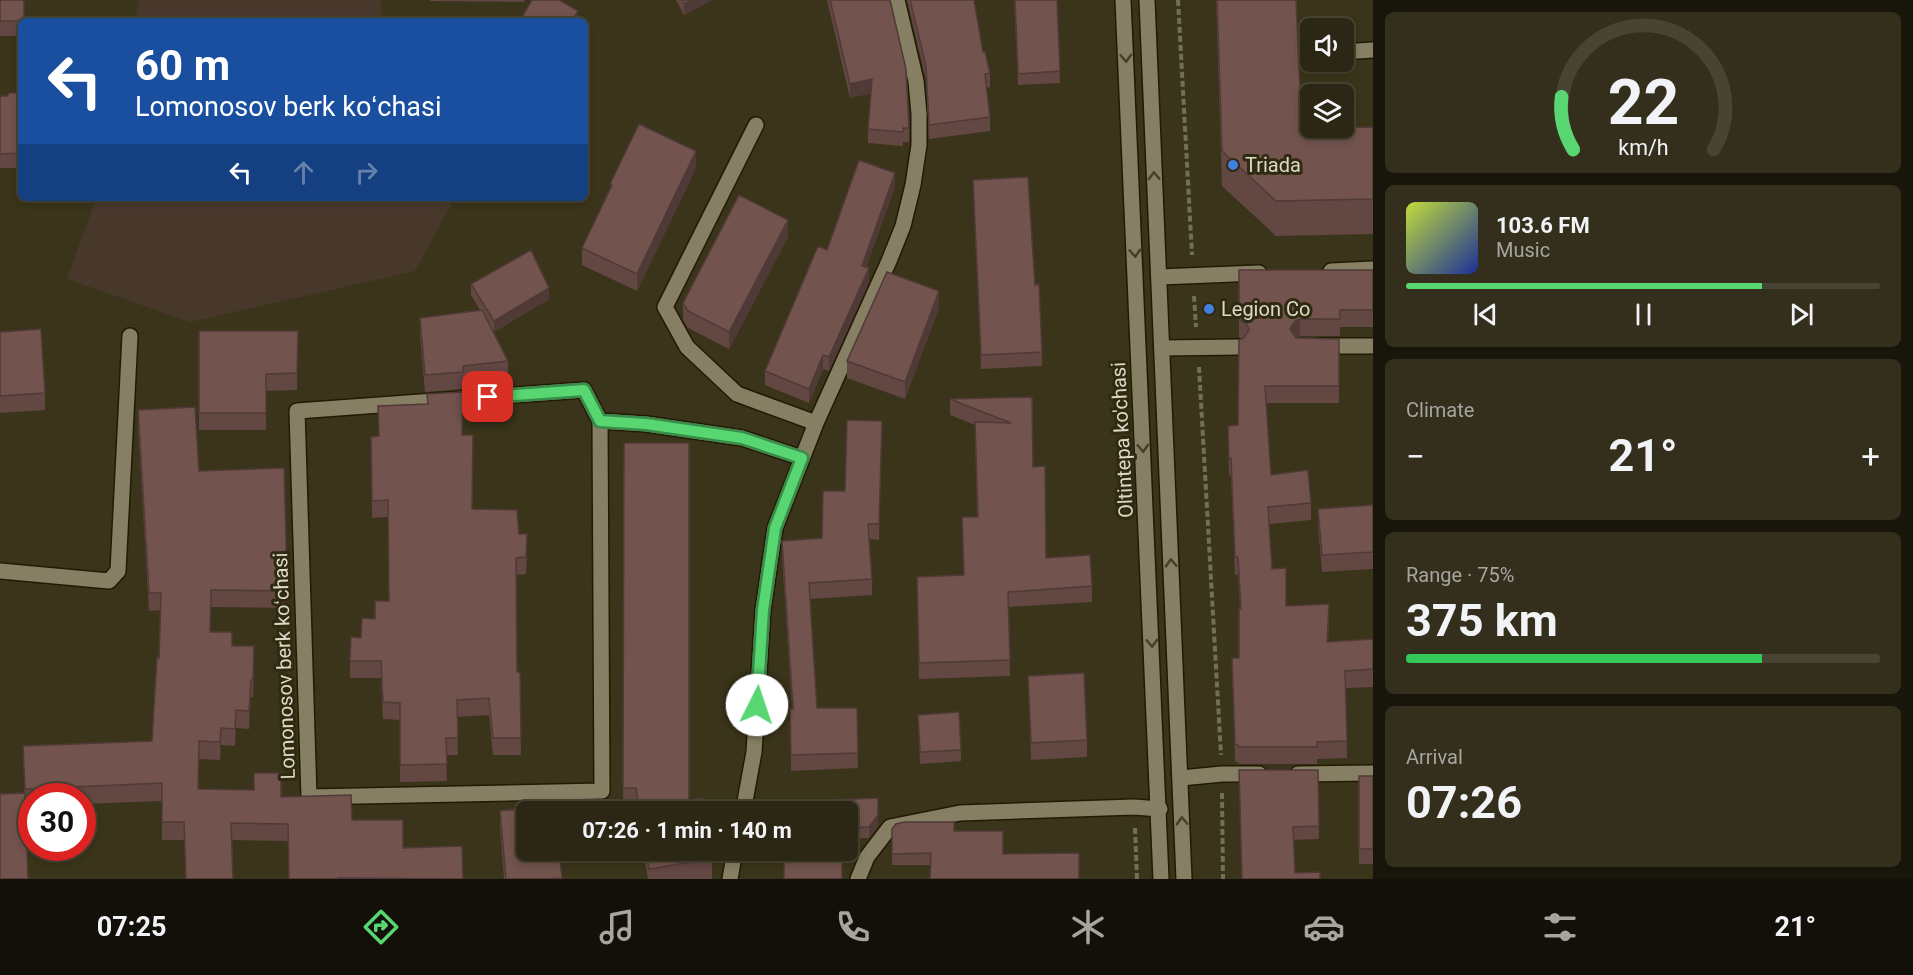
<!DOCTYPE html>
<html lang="en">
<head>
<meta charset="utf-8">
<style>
	:root { --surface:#2c2714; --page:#342f1d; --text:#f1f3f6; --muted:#a6a5a0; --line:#484434; --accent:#57d671 }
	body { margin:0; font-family:Roboto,sans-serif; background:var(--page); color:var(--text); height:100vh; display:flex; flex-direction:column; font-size:22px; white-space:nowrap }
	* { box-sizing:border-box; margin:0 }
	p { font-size:20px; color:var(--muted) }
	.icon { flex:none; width:33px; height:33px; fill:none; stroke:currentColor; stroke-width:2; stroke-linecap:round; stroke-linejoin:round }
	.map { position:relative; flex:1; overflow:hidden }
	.sheet { display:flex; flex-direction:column; gap:12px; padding:12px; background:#18150b; width:540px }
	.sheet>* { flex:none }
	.banner { position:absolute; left:18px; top:18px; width:570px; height:183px; border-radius:9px; box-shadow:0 3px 9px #0003,0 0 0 2px var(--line); background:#1a4fa0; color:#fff; overflow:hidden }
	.controls { position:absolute; left:1300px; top:18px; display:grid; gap:12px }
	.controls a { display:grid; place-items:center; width:54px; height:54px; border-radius:9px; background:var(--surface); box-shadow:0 3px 9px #0003,0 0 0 2px var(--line); font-size:30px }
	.speed { position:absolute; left:18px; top:783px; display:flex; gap:12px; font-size:30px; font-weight:700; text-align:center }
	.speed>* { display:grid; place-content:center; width:78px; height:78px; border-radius:50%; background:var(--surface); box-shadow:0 3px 9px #0003,0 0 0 2px var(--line); line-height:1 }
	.speed .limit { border:9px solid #d22; background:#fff; color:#111 }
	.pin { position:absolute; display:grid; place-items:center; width:51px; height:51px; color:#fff; margin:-26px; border-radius:12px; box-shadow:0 3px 9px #0006 }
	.me { position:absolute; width:66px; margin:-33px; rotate:4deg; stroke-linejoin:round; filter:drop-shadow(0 0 4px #0008) }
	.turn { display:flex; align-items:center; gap:21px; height:126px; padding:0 18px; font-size:27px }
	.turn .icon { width:78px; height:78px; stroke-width:2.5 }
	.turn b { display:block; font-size:42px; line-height:51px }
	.lanes { display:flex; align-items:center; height:57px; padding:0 18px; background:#0003; justify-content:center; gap:30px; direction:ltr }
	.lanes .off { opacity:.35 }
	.big { font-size:45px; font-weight:700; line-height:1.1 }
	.sheet .card { flex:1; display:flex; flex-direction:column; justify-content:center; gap:9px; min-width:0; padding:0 21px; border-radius:9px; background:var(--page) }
	.sheet .dial { align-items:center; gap:0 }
	.dial svg { height:156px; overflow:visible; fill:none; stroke:var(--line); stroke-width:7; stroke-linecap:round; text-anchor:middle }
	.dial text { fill:var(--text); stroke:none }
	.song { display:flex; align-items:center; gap:18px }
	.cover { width:72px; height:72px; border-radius:9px; background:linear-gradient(135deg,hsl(70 70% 55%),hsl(230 70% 35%)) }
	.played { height:6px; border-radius:3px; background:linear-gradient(90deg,var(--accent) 75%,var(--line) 75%) }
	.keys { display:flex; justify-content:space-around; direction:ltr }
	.heat { display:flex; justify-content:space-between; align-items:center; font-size:33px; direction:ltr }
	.charge { height:9px; border-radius:4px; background:linear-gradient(90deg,#34c759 75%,var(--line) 0) }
	.trip { position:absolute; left:516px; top:801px; width:342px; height:60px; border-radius:9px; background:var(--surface); box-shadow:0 3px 9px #0003,0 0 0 2px var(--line); font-weight:700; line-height:60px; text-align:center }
	.menu { display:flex; height:96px; justify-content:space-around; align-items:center; background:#121008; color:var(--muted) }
	.menu .icon { width:42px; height:42px }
	.menu .current { color:var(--accent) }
	.menu b { font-size:27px; color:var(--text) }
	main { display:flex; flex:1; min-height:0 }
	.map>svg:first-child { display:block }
</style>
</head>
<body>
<main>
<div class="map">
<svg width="1373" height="879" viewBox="0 0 1373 879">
	<rect width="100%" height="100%" fill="#3a341a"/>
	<!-- industrial -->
	<path fill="#48382c" d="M139 0H381L382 21H135Z
		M96 198H455L415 271 190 322 67 279Z"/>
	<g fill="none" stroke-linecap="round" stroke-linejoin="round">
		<defs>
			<path id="service" d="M1357 51 1373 50
				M1331 271 1373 269
				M1159 277 1259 273
				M1319 346H1373
				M1162 348 1239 347
				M0 571 109 581 118 571 130 336
				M858 879 867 857 890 827 960 813 1134 807 1160 809"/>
			<path id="minor" d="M756 125 665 307 687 347 737 394 816 423
				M600 421 584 390 297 411 309 797 602 791 600 421 646 424 742 438 802 458
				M1298 774 1373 773
				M1181 778 1222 774H1259
				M743 812 754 752 763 610 775 528 816 423 889 261 903 226 913 185 919 145V114L916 81 897 0
				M730 879 735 850"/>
			<path id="secondary" d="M1123 0 1161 879
				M1147 0 1184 879"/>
		</defs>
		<!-- service casing -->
		<use href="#service" stroke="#211b03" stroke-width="18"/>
		<!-- minor casing -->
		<use href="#minor" stroke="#211b03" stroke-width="18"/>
		<!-- secondary casing -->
		<use href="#secondary" stroke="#211b03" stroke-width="18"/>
		<!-- path -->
		<path stroke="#736e58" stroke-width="4" stroke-dasharray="6 3" stroke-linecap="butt" d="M1178 0 1192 255
			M1194 296 1196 327
			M1199 367 1221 755
			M1222 793 1223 879
			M1135 828 1137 879"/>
		<!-- service -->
		<use href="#service" stroke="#867f63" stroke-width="15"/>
		<!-- minor -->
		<use href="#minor" stroke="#867f63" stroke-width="15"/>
		<!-- secondary -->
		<use href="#secondary" stroke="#867f63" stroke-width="15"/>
	</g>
	<!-- wall -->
	<path fill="#624743" d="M0 0 21 21V36H0Z
		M430 0H525L524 2 430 1Z
		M676 0H712L684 15Z
		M827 0H890L909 128V142H903V146L868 143V129L871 93 850 98Z
		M907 0H974L983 52 990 73V87L986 88 990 117V131L929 139 926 80Z
		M1014 0H1057L1060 83 1018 85Z
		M1216 0H1296L1301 112 1318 128 1373 127V234L1276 236 1222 186Z
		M21 93V168H0V96H8Z
		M696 168 637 291 582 265V248L610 188V184Z
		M973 180 1035 285 1042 352V366L981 369Z
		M895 187 866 267 869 282 829 371 823 369 809 403 765 385V371L827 250Z
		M788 237 729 349 688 328 683 320V303Z
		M1239 270H1373V327H1340V336H1300L1296 338 1339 339V403H1266L1271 475 1311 503V520L1269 524 1272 569 1286 606 1329 621 1328 642 1373 639V687L1346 688 1347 758 1317 759V764H1239L1238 762H1235L1232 658H1239L1240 609 1238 574 1235 575 1231 475 1229 476 1228 426 1238 425 1242 339 1239 337Z
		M471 284 549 299 494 332 491 327 508 361V378L463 383V389L425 392 420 335V318L480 310 471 295Z
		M939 308 905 399 847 378V361Z
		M199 331H298L297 390 266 391V430H199Z
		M0 332 45 393V410L0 413Z
		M427 394 462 435 472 509 519 534 527 551 526 574 516 575 517 672H520L521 755H493L489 715 457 717 458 755H446L447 781 400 782V720L383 719 381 678H350V661L361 638 375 619 389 601 388 517 372 518 371 437 378 436 427 404Z
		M1032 397 1033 467 1046 558 1092 586V602L1009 607 1010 676 919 679 917 592 964 575 962 517H977L975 425 950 415V399Z
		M138 410 199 471 286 538V608L211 607V632L232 646 254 663 253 697H251L249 729 236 728 235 746 221 745 220 760 199 759V789L281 797 352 820 403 848 463 879H289L288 841 232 840 233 879H186L184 840H162V801L82 804V796H32V806H25L23 746 152 741 159 658 161 610 149 611 138 428Z
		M882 421 879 540 869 539 872 579V595L810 599 817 708H857L858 768 791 771 790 709H792L782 557V541L822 538 845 491Z
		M624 443 689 800 704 812H636V809H623Z
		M1373 505V569L1322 572 1318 526V509Z
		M1028 676 1087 740V757L1031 760Z
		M918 715 961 750V761L920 764Z
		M1318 770 1319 839 1293 840 1295 873 1242 879Z
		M1359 776H1373V864H1359Z
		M830 800 878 826 869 838 848 839V812H830Z
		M500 811 559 850 562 879H504L500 827Z
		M892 829 954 831 1003 854 931 865H892Z
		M643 850H710L712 859V879H648Z"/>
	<!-- shaded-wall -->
	<path fill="#503a37" d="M691 0H712L684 15V4Z
		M578 11V21H572Z
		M872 79V93L850 98V84Z
		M696 151V168L637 291V274Z
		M895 173V187L862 279V266Z
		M788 220V237L729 349V332Z
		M869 268V282L829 371V357Z
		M549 288V299L494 332V321Z
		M939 291V308L905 399V382Z
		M1300 319V336L1295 338 1290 329 1295 321Z
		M823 355V369L809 403V389Z
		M251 680V697L249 729V711Z
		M236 710V728L235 746V729Z
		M221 728V745L220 760V742Z
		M878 815V826L869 838V827Z"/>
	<!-- building -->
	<path fill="#72534e" stroke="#503a37" stroke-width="1.5" d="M0 0H24V21H0Z
		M532 0H559L578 11 572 21H520Z
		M682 0H691L684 4Z
		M830 0H890L906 69 909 128H903V132L868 129 872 79 850 84Z
		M910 0H974L983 52H985L990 73 985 74 990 117 929 125 926 66Z
		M1015 0H1057L1060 71 1018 74Z
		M1217 0H1296L1301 112 1311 122V128H1318L1373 127V199L1276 201 1222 151Z
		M8 93H21V153L0 154V96H8Z
		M639 124 696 151 637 274 582 248 612 185 610 184Z
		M859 160 895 173 862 266 869 268 829 357 823 355 809 389 765 371 818 246 827 250Z
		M1028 177 1035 285 1039 284 1042 352 981 355 973 180Z
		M739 195 788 220 729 332 688 311 683 303Z
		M531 250 549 288 494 321 471 284Z
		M1239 270H1373V310H1340V319H1300L1295 321 1290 329 1296 338 1339 339V386H1265L1271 475 1308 470 1311 503 1268 507 1272 569 1286 568V606L1329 604 1327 642 1373 639V669L1345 671 1347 741 1317 742V747H1239L1238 745H1235L1232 658H1239V609H1241L1238 557H1235L1231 458 1229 459 1228 426 1238 425 1239 340 1244 338 1249 330 1247 324 1239 320Z
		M887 272 939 291 905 382 847 361Z
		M482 310 508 361 463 366V372L425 375 420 318Z
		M41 329 45 393 0 396V332Z
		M199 331H298L297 373 266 374V413H199Z
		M463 392 462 435H473L472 509 517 510 519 534H527L526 557 516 558 517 672H520L521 738H493L489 698 457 700 458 738H446L447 764 400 765V703L383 702 381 661H350L351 637 361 638 362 618 375 619V601H389L388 500 372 501 371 437 379 436 378 406 428 404 427 394Z
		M1032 397 1033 467 1045 466 1046 558 1090 555 1092 586 1008 592 1010 660 919 663 917 577 964 575 962 517H978L975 422 1011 423 950 399Z
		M195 407 199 471 284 468 286 538V591L211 590 210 632H232V646H254L253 680H251L249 711 236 710 235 729 221 728 220 742 199 741 198 789 254 790V773H281V797L351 795 352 820H403V848L462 846 463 879 338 878V879H289L288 824 231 823 233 879H186L184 822H162V783L25 789 23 746 152 741 157 657 159 658 161 593H149L138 410Z
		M847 420 882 421 879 524H868L872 579 809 583 817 708H857L858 753 791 755 790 709H793L782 541 822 538 823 491H845Z
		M624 443H689V800L702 798 704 812H640L636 788H623Z
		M1373 505V552L1322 555 1318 509Z
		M1084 673 1087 740 1031 743 1028 676Z
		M959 712 961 750 920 752 918 715Z
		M1239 770H1318L1319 826 1293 827 1295 873 1320 872V879H1242Z
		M1359 776H1373V849H1359Z
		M25 793 28 879H0V794Z
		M878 798V815L869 827 848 828V812H831L830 800Z
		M555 805 556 812H526V850H559L562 878 550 879H506L500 811Z
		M904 822H954V831H1003V854L1079 853V879H930L931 853 892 854V829L896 824Z
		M646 850H710L712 859 649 869Z
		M784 850H842V879H784Z"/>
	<!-- one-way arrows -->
	<defs><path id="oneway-chevron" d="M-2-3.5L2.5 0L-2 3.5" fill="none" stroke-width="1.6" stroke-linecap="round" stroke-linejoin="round" transform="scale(1.5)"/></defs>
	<g stroke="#463f25">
		<use href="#oneway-chevron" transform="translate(1126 58) rotate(87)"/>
		<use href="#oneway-chevron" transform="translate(1154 176) rotate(-92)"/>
		<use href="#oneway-chevron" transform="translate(1135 253) rotate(87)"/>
		<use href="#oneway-chevron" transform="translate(1143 448) rotate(87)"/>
		<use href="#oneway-chevron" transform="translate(1171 563) rotate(-93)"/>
		<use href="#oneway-chevron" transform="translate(1152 643) rotate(87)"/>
		<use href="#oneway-chevron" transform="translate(1182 821) rotate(-92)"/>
	</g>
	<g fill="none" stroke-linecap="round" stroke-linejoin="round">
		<defs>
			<path id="route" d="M488 397 584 390 600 421 646 424 742 438 802 458 775 528 763 610 757 705"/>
		</defs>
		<!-- route casing -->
		<use href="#route" stroke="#398b49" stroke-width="15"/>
		<!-- route -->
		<use href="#route" stroke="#57d671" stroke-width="10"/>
	</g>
	<!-- markers -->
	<g fill="#3f7fe0" stroke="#302a10" stroke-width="2">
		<circle cx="1233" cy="165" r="6"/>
		<circle cx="1209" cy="309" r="6"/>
	</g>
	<g text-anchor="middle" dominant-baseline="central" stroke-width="6" stroke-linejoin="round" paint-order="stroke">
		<!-- poi labels -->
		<g font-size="20" fill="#dcd9c9" stroke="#302a10" text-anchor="start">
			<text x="1245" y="165">Triada</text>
			<text x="1221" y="309">Legion Co</text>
		</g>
		<!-- street labels -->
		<g font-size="20" fill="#dcd9c9" stroke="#302a10">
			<text transform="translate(1122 440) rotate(-93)">Oltintepa ko'chasi</text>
			<text transform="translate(284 666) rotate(-92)">Lomonosov berk koʻchasi</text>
		</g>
	</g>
</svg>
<div class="controls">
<a><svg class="icon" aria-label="sound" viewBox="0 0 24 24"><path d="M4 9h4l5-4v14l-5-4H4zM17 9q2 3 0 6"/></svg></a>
<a><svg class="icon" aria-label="layers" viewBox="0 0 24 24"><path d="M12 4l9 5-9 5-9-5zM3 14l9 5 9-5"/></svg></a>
</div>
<div class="speed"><div class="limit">30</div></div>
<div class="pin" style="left:488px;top:397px;background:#d93025"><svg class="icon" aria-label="arrive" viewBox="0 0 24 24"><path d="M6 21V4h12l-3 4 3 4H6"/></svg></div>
<svg class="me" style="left:757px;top:705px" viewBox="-20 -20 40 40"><circle r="19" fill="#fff"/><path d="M0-13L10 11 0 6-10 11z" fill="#57d671"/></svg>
<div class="trip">07:26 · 1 min · 140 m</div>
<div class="banner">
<div class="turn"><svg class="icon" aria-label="left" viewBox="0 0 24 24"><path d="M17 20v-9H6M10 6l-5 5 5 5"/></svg><div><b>60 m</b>Lomonosov berk koʻchasi</div></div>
<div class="lanes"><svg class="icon" aria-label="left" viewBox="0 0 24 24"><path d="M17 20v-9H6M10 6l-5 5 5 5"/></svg><svg class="icon off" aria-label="ahead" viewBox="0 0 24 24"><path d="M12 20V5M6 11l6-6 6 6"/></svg><svg class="icon off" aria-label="right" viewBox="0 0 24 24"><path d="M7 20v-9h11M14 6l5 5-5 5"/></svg></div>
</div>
</div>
<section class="sheet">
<div class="card dial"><svg viewBox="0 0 100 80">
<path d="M14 69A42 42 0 1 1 86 69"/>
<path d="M14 69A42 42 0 0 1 8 42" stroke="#57d671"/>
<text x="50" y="56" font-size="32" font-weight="700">22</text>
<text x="50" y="72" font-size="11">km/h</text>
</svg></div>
<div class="card">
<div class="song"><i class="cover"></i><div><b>103.6 FM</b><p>Music</p></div></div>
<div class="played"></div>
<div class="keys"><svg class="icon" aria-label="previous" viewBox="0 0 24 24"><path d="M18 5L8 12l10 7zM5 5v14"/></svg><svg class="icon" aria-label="pause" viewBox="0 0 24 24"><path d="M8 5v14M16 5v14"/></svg><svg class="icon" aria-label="next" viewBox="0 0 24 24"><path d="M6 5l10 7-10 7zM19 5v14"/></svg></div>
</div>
<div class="card"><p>Climate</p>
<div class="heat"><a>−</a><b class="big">21°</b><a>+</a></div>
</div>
<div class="card"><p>Range · 75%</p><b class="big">375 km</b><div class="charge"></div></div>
<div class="card"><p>Arrival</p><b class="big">07:26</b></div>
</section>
</main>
<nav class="menu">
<b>07:25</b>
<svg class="icon current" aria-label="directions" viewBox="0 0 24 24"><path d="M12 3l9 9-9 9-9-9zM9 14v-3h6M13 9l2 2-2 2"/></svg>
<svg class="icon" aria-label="music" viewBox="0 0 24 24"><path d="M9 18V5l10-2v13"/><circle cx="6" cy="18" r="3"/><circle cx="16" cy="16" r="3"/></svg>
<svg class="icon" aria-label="phone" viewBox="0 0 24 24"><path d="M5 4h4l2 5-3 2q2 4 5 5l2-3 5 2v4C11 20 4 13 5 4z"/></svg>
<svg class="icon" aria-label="climate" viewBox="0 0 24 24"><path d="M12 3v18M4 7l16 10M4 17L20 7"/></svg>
<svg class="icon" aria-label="car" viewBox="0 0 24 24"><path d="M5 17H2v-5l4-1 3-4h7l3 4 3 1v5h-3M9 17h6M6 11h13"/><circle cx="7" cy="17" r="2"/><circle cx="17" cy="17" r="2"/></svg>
<svg class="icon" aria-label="filters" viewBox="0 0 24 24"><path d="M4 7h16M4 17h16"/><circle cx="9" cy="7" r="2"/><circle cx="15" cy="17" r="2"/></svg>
<b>21°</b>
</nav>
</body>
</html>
